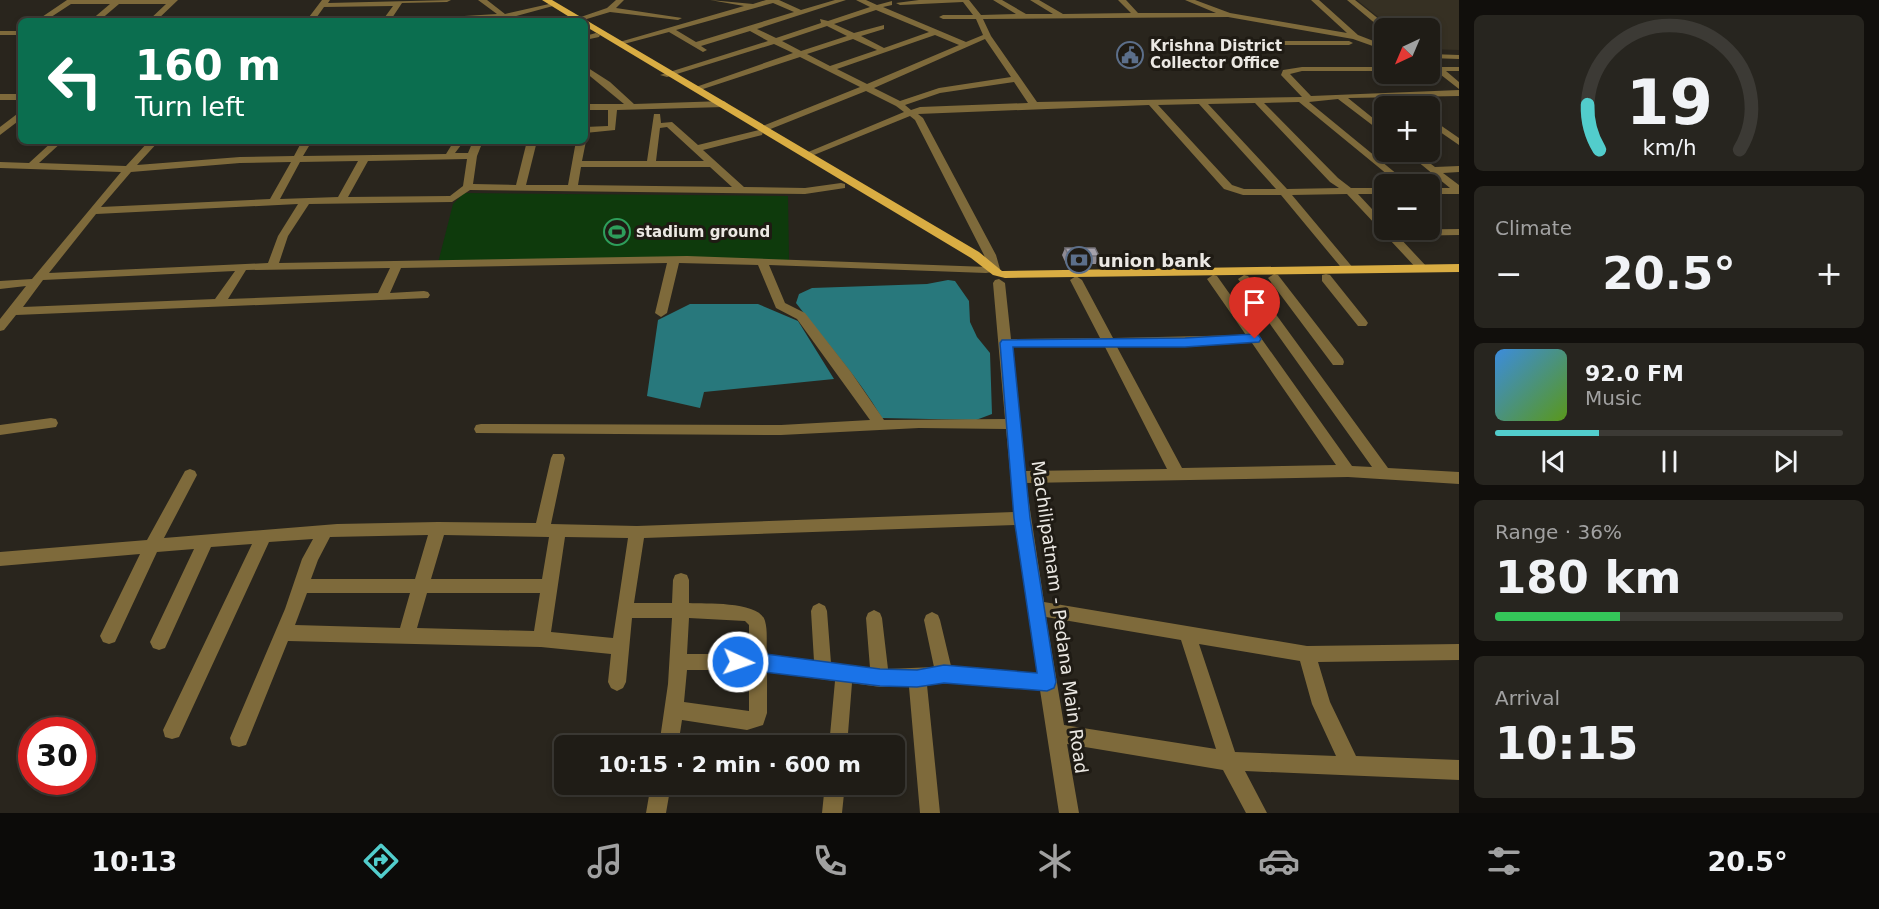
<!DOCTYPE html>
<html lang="en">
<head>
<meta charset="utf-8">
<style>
	:root { --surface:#1f1c16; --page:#27251f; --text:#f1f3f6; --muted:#a1a1a1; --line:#3c3a35; --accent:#52cdcc }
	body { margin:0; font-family:"DejaVu Sans",sans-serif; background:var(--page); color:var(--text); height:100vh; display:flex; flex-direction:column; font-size:22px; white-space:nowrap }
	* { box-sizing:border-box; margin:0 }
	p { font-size:20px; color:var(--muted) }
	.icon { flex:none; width:33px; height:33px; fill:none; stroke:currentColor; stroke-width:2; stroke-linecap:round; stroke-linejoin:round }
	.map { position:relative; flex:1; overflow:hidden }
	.details { display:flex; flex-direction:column; gap:15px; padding:15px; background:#110f0c; width:420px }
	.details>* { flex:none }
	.hud { position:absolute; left:18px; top:18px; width:570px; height:126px; border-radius:9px; box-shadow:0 3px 9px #0003,0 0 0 2px var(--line); background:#0b6e4f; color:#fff; overflow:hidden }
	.needle { width:39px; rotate:224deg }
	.buttons { position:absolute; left:1374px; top:18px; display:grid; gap:12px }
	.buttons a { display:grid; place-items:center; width:66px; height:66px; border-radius:9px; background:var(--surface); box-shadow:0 3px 9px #0003,0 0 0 2px var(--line); font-size:30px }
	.speed { position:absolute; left:18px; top:717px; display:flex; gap:12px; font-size:30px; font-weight:700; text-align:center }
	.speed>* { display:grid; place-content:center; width:78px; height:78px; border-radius:50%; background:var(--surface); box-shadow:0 3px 9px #0003,0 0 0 2px var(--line); line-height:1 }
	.speed .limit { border:9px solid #d22; background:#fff; color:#111 }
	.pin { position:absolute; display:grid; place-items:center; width:51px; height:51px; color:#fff; margin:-62px -26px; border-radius:50% 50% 50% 0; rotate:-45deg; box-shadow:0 0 6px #0007 }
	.pin .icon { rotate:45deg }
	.me { position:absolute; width:66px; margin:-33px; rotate:93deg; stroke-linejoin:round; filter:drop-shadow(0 0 4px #0008) }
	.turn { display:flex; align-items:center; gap:21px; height:126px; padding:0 18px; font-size:27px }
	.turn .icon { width:78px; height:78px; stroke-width:2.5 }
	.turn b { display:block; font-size:42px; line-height:51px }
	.big { font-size:45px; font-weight:700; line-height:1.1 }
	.details .tile { flex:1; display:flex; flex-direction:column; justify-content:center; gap:9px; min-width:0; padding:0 21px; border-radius:9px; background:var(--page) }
	.details .dial { align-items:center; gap:0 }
	.dial svg { height:156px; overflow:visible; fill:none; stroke:var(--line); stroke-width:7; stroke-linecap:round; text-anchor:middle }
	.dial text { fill:var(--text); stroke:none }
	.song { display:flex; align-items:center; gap:18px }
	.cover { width:72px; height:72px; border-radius:9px; background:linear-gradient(135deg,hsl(210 70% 55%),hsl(90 70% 35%)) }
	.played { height:6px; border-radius:3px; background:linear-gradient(90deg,var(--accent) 30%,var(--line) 30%) }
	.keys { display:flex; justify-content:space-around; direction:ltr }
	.heat { display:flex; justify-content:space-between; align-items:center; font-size:33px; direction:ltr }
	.charge { height:9px; border-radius:4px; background:linear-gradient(90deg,#34c759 36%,var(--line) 0) }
	.trip { position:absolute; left:554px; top:735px; width:351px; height:60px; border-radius:9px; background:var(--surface); box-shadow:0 3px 9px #0003,0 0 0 2px var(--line); font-weight:700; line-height:60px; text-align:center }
	.tabs { display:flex; height:96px; justify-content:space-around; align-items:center; background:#0c0b09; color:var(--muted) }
	.tabs .icon { width:42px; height:42px }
	.tabs .selected { color:var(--accent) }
	.tabs b { font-size:27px; color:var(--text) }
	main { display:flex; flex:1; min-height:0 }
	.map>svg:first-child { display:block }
</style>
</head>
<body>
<main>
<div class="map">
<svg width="1459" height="813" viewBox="0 0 1459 813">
	<rect width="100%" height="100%" fill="#29251d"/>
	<!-- built -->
	<path fill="#363023" d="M1357 0H1459V50L1430 49V28H1392Z"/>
	<!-- green -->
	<path fill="#0e3a0c" d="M464 193 788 196 789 260 438 263 453 204Z"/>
	<!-- water -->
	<path fill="#28787c" d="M948 280 955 281 969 301 970 322 977 337 990 353 992 414 976 420 882 418C858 377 825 341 796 303L799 294 812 288 927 284Z
		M690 304H758L798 321 834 379 704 392 700 408 647 396 658 320Z"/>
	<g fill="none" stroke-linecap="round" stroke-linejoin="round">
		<!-- minor -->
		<path fill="#7e6a3b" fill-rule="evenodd" d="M67 0H178L156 21H148L166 4H119L99 21H90L110 4H71L45 21H36Z
			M322 0H330L328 3 451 0 447 2 402 3 390 21H382L393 6 324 7 314 21H306Z
			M478 0H487L505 14 549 4 553 6 505 19 411 21 415 19 497 14Z
			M616 0H624L616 8 682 18 678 20 610 12 580 21 575 19 607 8Z
			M710 0 753 4 766 0H779L801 10 835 0H846L757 29 776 38 821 23 820 19 828 21 870 7 856 0H866L877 5 892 1V5L883 7 966 42 983 35 976 19H943L939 17 943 15H973L963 2 900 5 896 3 919 0H969L981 15 1016 14 993 0H1002L1026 14H1053L1030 0H1039L1063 14 1131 13 1118 0H1126L1138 13H1216L1185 0H1195L1230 13 1347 33 1311 0H1319L1358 35 1384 45V50L1353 39 1228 17 983 19 991 36 1037 102 1302 97 1281 75 1283 70 1302 67H1384V71H1302L1290 74 1311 96 1459 90V96L1348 98 1384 127V134L1338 99 1309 102 1409 184H1399L1299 102 1264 103 1338 178 1351 188H1384V194H1358L1384 222V230L1459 229V235L1398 236 1427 267 1429 269 1423 272 1419 271 1347 194 1292 195 1354 269 1352 271H1344L1281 195H1243L1224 189 1149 105 918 114 923 118 996 255 1000 269 998 271 986 273 769 265 785 303 805 313 851 372 884 420 1005 419 993 283 995 280 999 279 1005 283 1011 339 1100 338 1070 280 1076 276 1082 280 1113 338 1246 335 1207 279 1213 275 1217 276 1352 466 1372 467 1238 279 1244 275 1248 276 1388 468 1459 472V484L1348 477 1026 483 1044 602 1307 646 1459 644V660L1318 662 1330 702 1356 756 1459 760V780L1245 771 1267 813H1246L1223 770 1067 744 1079 813H1059L1040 690 944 683 927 685 940 813H920L909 687H880L852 683 847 746H829L835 681 767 672V713L763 725 747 730 682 720 678 746H659L668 684 672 618H632L626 682 623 688 617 691 611 688 608 682 611 654 541 647 288 641 246 745 239 747 232 745 230 738 285 609 302 559 313 539 269 542 179 737 172 739 165 737 163 730 252 544 211 547 165 648 159 650 153 648 150 642 194 549 157 552 115 642 109 644 103 642 100 636 140 554 0 566V552L147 540 185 471 190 469 195 471 197 475 164 538 337 524 438 522 536 523 551 458 553 454H563L565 458 551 524 637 526 1014 512 1006 429 919 428 781 435 476 433 474 429 476 425 481 424 781 425 870 420 797 319 776 308 758 265 679 263 667 313 661 317 655 313 667 263 401 268 390 293 424 291 428 292 430 295 428 298 16 315 4 330 0 331V319L26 286 0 289V281L32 279 121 172 0 168V162L29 163 53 141H63L39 163 126 166 149 141H159L137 165 240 157 294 156 302 141H312L303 156 446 154 454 141H464L455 153H468L473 141H483L477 156 473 184 516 185 527 141H537L526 185H568L576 141H586L582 161H647L654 114H660L661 123 672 122 698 145 759 130 760 127 860 87 800 57 700 90 693 88 793 53 774 44 667 77 660 75 768 41 750 31 701 46 707 50 703 52 669 32 620 45 616 43 744 6ZM773 3 794 12 696 42 676 30ZM876 10 929 32 884 48 861 36 884 29V25L854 33 834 24ZM827 26 847 36 801 51 782 41ZM935 35 959 45 867 84 837 69ZM853 39 877 50 830 66 807 54ZM985 39 1011 77 939 88 900 101 874 88ZM1014 82 1028 103 920 107 911 110 905 105 940 93ZM866 91 896 106 904 112 801 155 809 157 910 116 915 120 984 255 988 267 687 256 279 263 288 236 309 204 452 202 470 190 805 194 845 188V184L841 183 805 188 744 187 703 150 762 135 763 132ZM1255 103 1330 182 1339 188 1287 189 1208 104ZM1199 104 1276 189H1244L1232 185 1158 105ZM667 127 704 161H656L660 128ZM467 159 463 186 450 196 348 197 368 161ZM358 161 338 197 280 199 300 162ZM291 162 270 199 101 207 131 172 240 163ZM581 167H710L732 187 578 185ZM298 204 278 236 268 263 49 273 96 214ZM390 268 378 293 228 299 246 270ZM235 271 215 299 23 307 43 280ZM1252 343 1336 465 1182 468 1117 347ZM1012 347H1105L1167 469 1025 471ZM1015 525 1038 673 951 666 940 620 938 615 932 612 926 615 924 620 934 667 888 669 882 618 880 613 874 610 868 613 866 618 870 668 831 663 827 611 825 606 819 603 813 606 811 611 814 661 767 655C766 644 768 631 765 621 760 601 706 604 689 603V580L687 575 681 573 675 575 673 580 672 603H634L644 538ZM428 535 415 579H311L318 560 330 537ZM444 535 549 537 542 579H431ZM565 537 628 538 613 638 551 632ZM307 593H410L400 628 295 625ZM427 593H540L534 631 417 628ZM1046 617 1181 640 1216 749 1064 725ZM689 618 745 621 749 625V654H687ZM1199 644 1300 661 1312 704 1336 756 1235 752ZM687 670H749V711L684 702Z
			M1347 0H1355L1390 28 1383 30Z
			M0 31H21V35H0Z
			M596 33 600 35 599 37 585 40V36Z
			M1255 41H1349L1353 43 1349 45H1252V41Z
			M1430 54 1459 55V59L1430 58Z
			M1430 61 1440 67H1459V71H1446L1459 82V89L1436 71H1431Z
			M585 66 610 82 634 104 724 101 728 104 724 107 617 110 615 130 585 133V127L608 126V110H585V104H624L585 72Z
			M0 94H21V100H0Z
			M21 111V119L0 135V127Z
			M1430 118 1459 138V145L1430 125Z
			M1406 152H1415L1435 167 1459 166V172L1443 173 1459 185V194H1430V188H1450Z
			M1274 274 1278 275 1343 359 1344 362 1343 365H1333L1268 278Z
			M1326 274 1330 275 1366 320 1368 323 1366 326H1358L1322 281V275Z
			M51 418 56 419 58 423 56 427 0 435V425Z
			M563 773 564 784H573L571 790 564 793 556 790 553 783 556 776Z
			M651 784H671L666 813H646Z
			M825 784H845L842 813H822Z"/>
		<!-- major -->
		<path fill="#d9ad43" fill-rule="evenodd" d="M542 0H552L979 252 1002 271 1459 264V272L1005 278 993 275 971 258 585 26V21H576Z"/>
	</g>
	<!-- wall -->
	<path fill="#8e8a93" d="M1065 248 1099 256 1096 264H1066L1062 255Z"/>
	<!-- building -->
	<path fill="#a5a1ab" stroke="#747178" stroke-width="1.5" d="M1065 248H1095L1099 256H1069Z"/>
	<!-- route -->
	<path fill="#1a73e8" stroke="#114b97" stroke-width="1.5" d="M1255 334 1259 336 1261 339 1259 342 1185 347H1013L1030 518 1056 682 1054 688 1047 691 944 683 917 687 880 686 732 668 729 662 732 656 738 653H758L880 669 917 670 944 665 1037 673 1014 518 1000 343 1002 340 1185 338Z"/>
	<!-- icons -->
	<defs>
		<symbol id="civic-ring" viewBox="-11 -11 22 22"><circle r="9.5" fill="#1f1b14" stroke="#5c6f8a" stroke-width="1.5"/><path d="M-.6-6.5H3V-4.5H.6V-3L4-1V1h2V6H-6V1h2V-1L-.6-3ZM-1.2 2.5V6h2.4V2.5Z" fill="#5c6f8a"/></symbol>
		<symbol id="stadium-ring" viewBox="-11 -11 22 22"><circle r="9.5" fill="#1f1b14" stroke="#2e9e5b" stroke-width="1.5"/><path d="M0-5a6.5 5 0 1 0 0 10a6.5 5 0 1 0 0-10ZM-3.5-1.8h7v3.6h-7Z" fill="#2e9e5b"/></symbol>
		<symbol id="bank-ring" viewBox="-11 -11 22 22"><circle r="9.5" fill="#1f1b14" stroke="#5c6f8a" stroke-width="1.5"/><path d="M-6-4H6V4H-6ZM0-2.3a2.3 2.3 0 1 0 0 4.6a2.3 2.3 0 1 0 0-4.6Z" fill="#5c6f8a"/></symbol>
	</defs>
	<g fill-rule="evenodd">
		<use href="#civic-ring" x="1115" y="40" width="30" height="30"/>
		<use href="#stadium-ring" x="602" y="217" width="30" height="30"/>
		<use href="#bank-ring" x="1064" y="245" width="30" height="30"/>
	</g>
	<g text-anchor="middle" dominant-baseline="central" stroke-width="6" stroke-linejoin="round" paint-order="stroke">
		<!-- far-poi labels -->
		<g font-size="15" font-weight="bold" fill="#ebe8e3" stroke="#1f1b14" text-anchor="start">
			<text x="1150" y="46">Krishna District<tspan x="1150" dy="17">Collector Office</tspan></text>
			<text x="636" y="232">stadium ground</text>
		</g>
		<!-- poi labels -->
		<g font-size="18" font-weight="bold" fill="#ebe8e3" stroke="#1f1b14" text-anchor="start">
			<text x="1098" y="260">union bank</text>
		</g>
		<!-- street labels -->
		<g font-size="18" fill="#ebe8e3" stroke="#1f1b14">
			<text transform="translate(1060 617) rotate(82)">Machilipatnam - Pedana Main Road</text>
		</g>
	</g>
</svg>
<div class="buttons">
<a><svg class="needle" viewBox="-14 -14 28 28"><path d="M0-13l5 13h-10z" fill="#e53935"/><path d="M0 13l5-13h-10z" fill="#a1a1a1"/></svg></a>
<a>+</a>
<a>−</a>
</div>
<div class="speed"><div class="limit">30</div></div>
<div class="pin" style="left:1255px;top:339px;background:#d93025"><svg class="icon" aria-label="arrive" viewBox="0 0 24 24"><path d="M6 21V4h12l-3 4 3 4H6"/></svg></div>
<svg class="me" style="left:738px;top:662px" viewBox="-20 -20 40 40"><circle r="17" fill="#1a73e8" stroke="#fff" stroke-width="3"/><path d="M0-11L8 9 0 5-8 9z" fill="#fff"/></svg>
<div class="trip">10:15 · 2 min · 600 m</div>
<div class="hud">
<div class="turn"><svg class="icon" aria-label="left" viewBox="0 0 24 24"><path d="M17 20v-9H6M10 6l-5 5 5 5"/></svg><div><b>160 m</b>Turn left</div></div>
</div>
</div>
<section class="details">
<div class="tile dial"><svg viewBox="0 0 100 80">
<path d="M14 69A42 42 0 1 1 86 69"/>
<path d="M14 69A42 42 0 0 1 8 46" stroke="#52cdcc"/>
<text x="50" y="56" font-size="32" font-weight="700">19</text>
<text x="50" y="72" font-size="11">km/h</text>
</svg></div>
<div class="tile"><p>Climate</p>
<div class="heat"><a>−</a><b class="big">20.5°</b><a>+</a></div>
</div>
<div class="tile">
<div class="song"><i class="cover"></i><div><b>92.0 FM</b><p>Music</p></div></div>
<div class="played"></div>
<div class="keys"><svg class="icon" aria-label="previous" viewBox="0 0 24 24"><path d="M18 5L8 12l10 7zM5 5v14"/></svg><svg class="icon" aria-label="pause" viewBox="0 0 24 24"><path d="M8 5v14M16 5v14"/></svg><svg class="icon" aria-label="next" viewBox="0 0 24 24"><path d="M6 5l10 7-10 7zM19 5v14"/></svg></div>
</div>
<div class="tile"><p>Range · 36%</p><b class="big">180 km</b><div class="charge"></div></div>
<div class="tile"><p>Arrival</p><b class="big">10:15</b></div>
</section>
</main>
<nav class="tabs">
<b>10:13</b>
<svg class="icon selected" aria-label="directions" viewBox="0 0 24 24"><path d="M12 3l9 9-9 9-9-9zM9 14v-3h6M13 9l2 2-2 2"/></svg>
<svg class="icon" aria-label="music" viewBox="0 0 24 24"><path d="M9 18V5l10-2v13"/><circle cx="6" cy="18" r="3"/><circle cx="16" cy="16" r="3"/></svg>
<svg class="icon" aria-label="phone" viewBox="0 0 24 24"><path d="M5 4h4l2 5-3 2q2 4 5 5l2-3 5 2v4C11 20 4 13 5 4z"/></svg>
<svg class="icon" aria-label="climate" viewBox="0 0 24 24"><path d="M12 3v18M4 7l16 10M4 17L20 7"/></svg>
<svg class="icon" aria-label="car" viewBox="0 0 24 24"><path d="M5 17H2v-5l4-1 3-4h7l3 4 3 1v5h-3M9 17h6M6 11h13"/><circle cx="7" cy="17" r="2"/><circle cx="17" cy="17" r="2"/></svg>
<svg class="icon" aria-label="filters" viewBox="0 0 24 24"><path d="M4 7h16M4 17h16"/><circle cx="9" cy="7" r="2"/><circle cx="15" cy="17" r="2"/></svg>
<b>20.5°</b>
</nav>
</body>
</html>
